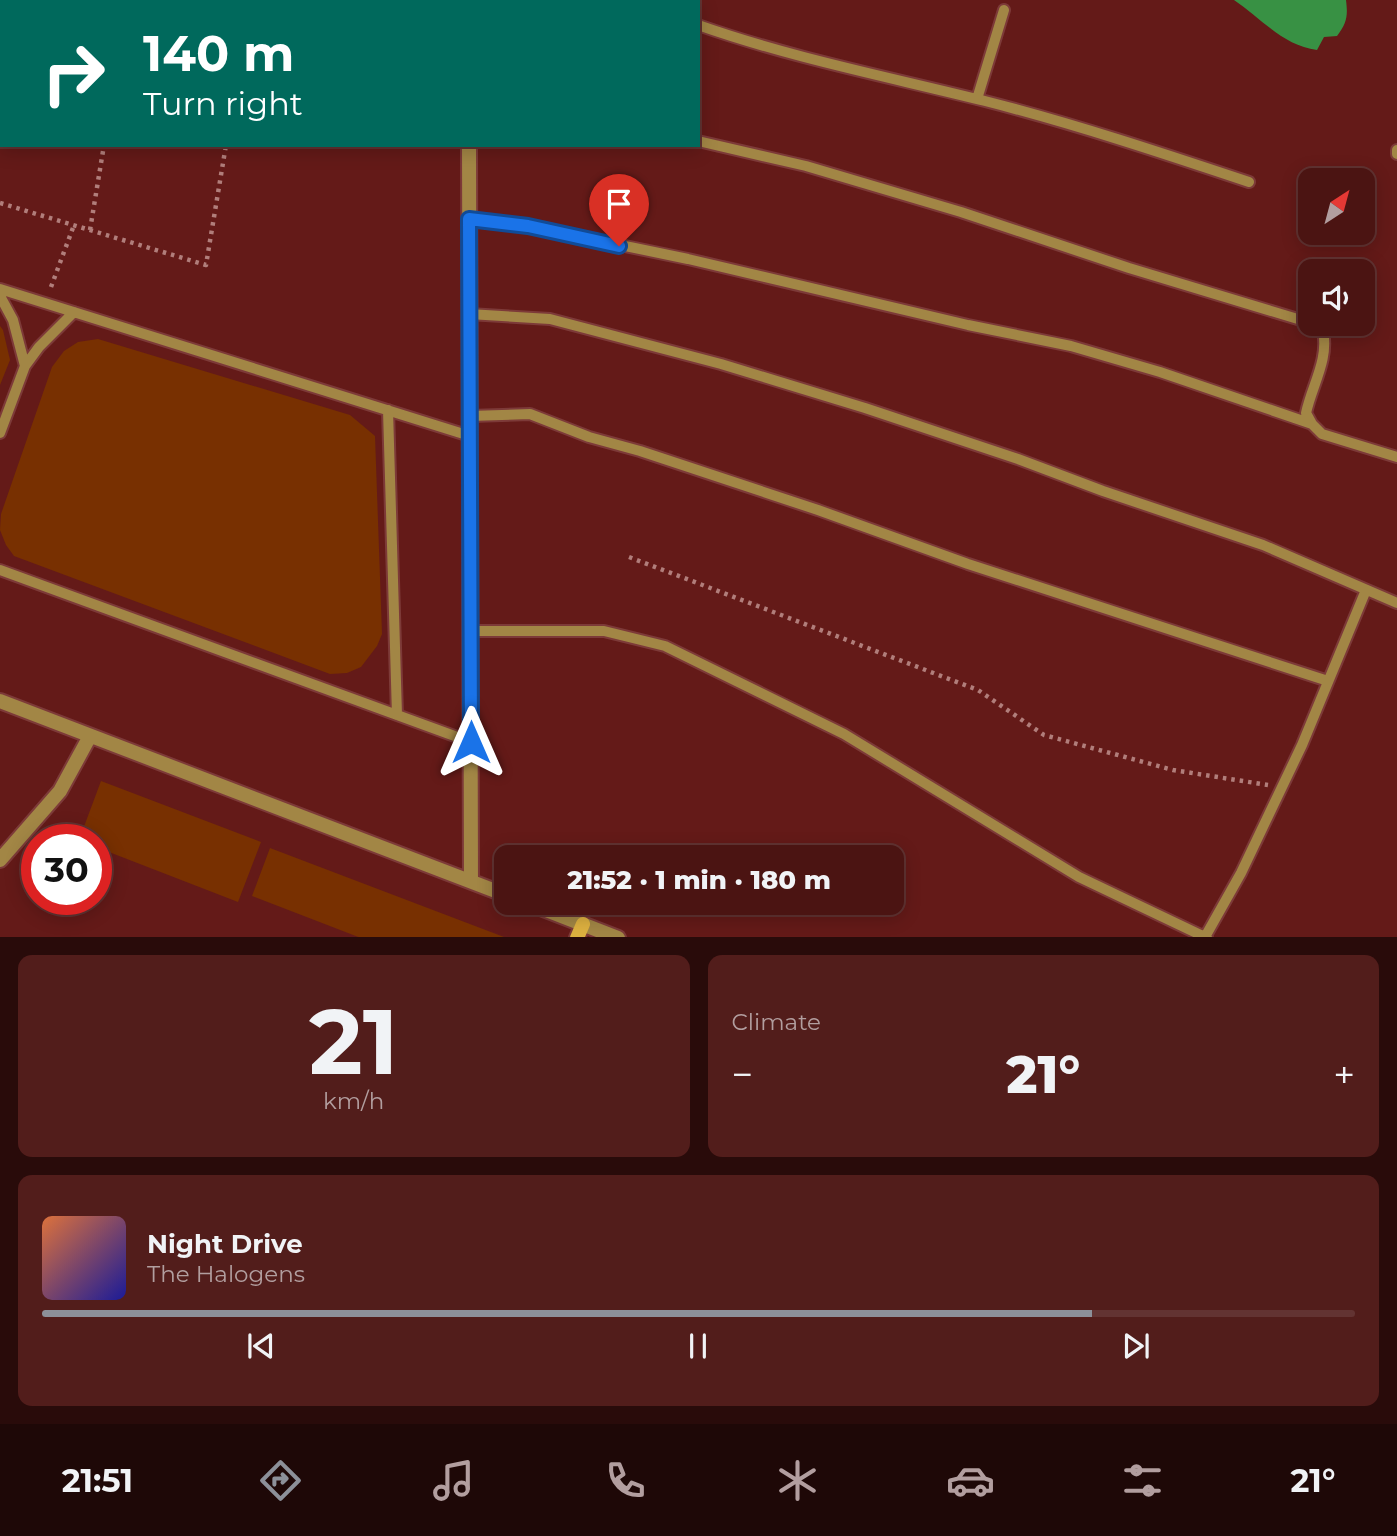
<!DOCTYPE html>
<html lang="en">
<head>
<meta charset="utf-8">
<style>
	:root { --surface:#4b1412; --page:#521d1b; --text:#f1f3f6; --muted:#b29e9f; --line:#623332; --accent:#8c9099 }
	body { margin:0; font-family:Montserrat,sans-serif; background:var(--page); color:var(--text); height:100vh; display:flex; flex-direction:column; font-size:26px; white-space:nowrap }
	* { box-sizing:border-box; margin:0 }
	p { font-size:23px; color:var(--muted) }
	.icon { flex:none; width:38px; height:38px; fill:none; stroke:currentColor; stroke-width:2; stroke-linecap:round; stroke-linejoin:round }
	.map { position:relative; height:937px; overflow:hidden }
	.details { display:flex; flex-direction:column; gap:18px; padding:18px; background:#290b0a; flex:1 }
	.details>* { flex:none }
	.guide { position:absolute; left:0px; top:0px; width:700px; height:147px; box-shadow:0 4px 18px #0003,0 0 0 2px var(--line); background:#00695c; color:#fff; overflow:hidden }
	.needle { width:46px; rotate:36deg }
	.controls { position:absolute; left:1298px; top:168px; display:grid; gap:14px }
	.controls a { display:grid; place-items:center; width:77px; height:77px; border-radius:14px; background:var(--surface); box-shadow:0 4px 18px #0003,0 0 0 2px var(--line); font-size:35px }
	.speed { position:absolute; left:21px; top:824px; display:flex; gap:14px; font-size:35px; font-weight:700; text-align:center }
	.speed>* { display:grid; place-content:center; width:91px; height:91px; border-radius:50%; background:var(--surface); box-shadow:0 4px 18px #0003,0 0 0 2px var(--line); line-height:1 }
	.speed .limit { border:10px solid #d22; background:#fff; color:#111 }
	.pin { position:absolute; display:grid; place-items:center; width:60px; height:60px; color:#fff; margin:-72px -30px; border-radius:50% 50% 50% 0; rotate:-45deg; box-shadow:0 0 7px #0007 }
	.pin .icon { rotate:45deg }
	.me { position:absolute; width:77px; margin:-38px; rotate:0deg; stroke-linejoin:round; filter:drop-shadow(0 0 5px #0008) }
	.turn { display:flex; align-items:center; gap:24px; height:147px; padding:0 28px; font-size:32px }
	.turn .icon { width:91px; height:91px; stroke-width:2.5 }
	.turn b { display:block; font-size:49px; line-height:60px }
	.big { font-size:52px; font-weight:800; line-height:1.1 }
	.details .widget { flex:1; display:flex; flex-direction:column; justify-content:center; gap:10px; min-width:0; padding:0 24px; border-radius:14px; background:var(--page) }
	.details .dial { align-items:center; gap:0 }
	.dial b { font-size:91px; line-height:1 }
	.song { display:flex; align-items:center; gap:21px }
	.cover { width:84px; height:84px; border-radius:10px; background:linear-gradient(135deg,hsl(20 70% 55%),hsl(240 70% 35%)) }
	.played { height:7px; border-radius:4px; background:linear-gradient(90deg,var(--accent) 80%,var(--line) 80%) }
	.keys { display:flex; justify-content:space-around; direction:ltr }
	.heat { display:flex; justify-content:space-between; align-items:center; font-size:38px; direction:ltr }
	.details .tiles { flex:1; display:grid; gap:18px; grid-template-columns:1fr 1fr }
	.widget:last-child { grid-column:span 2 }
	.trip { position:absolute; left:494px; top:845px; width:410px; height:70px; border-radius:14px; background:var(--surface); box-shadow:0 4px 18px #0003,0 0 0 2px var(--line); font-weight:800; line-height:70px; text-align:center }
	.dock { display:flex; height:112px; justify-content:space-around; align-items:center; background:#1e0807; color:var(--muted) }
	.dock .icon { width:49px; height:49px }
	.dock .current { color:var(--accent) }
	.dock b { font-size:32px; color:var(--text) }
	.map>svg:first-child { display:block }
</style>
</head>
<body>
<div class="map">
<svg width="1397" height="938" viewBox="0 0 1397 938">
	<rect width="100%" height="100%" fill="#641a18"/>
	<!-- water -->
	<path fill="#389144" d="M1234 0H1346C1348 16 1347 23 1337 36L1324 37 1317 50C1283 46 1261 18 1234 0Z"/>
	<!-- building -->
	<path fill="#783001" d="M0 326 3 330 10 360 0 385Z
		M98 339 350 415 375 436 382 634 377 646 361 667 347 673 330 674 14 556 6 545 0 530 1 514 52 367 64 351 78 342Z
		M101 781 261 842 238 902 96 847V840H79Z
		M270 848 504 937V938H361L252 896Z"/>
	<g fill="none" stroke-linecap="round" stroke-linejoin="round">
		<defs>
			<path id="lane" d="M673 2 674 0
				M698 25C792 58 889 77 985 101 1075 124 1162 153 1249 182
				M977 99 1004 10
				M698 141 806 166 961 212 1129 268 1311 323
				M1397 150V154
				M469 219 528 226 688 259 968 325 1071 346 1160 372 1312 424
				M0 289 470 436
				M0 296 13 320 25 366
				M469 314 550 319 721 364 865 408 1018 459 1103 491 1263 545 1397 603
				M1313 324 1323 331C1329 360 1312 385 1306 413L1312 424 1322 434 1397 457
				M388 410 397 715
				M470 416 530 414 589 437 640 451 818 510 968 564 1328 681
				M0 433 25 366 39 347 74 312
				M0 570 471 742
				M470 631H604L665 646 844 734 1079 877 1207 938
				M1205 937 1241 873 1302 745 1366 590"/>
			<path id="street" d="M468 0V2
				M469 145 471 881
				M0 701 506 895
				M0 860 60 791 90 736
				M528 903 618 938"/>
			<path id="secondary" d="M577 938 583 924"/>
		</defs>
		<!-- lane casing -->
		<use href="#lane" stroke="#7d3a38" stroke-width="14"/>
		<!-- street casing -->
		<use href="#street" stroke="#7d3a38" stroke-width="18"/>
		<!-- secondary casing -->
		<use href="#secondary" stroke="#7d3a38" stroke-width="18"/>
		<!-- path -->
		<path stroke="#b17e7b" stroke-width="4.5" stroke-dasharray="3.5 5" stroke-linecap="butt" d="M18 2 19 0
			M126 2V0
			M251 2V0
			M0 124 2 112
			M0 203 206 265 226 145
			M90 230 104 145
			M51 287 74 225
			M629 557 978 690 1044 735 1173 770 1268 785"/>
		<!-- lane -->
		<use href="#lane" stroke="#a28645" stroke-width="10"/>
		<!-- street -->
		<use href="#street" stroke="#a28645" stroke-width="14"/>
		<!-- secondary -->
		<use href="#secondary" stroke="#deb140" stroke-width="14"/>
	</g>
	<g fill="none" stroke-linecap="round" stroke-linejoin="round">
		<defs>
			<path id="route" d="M471 742 469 219 528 226 619 246"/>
		</defs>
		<!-- route casing -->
		<use href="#route" stroke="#114b97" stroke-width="18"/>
		<!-- route -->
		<use href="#route" stroke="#1a73e8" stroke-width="12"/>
	</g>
</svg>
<div class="controls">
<a><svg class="needle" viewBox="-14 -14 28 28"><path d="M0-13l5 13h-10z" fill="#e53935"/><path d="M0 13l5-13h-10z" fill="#b29e9f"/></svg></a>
<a><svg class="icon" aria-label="sound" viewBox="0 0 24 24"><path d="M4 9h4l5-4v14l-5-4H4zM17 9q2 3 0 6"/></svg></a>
</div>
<div class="speed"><div class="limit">30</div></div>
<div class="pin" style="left:619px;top:246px;background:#d93025"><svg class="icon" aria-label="arrive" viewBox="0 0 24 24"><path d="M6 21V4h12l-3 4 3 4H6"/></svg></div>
<svg class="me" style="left:471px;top:742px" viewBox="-20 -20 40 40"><path d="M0-17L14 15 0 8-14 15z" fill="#1a73e8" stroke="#fff" stroke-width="4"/></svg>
<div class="trip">21:52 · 1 min · 180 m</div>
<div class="guide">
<div class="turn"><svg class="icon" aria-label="right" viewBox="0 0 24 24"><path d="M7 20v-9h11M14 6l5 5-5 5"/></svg><div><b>140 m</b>Turn right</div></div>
</div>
</div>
<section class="details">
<div class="tiles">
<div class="widget dial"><b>21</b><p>km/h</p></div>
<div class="widget"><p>Climate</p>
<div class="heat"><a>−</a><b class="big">21°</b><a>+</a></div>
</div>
<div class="widget">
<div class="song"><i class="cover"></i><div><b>Night Drive</b><p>The Halogens</p></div></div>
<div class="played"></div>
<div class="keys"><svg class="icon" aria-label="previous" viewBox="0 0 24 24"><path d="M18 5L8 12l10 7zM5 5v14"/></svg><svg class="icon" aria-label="pause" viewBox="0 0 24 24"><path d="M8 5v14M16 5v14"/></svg><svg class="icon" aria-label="next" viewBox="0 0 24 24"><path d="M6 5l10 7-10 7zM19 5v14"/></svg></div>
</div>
</div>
</section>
<nav class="dock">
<b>21:51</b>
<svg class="icon current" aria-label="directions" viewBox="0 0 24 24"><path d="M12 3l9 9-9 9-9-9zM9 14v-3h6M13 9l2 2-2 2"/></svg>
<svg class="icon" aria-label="music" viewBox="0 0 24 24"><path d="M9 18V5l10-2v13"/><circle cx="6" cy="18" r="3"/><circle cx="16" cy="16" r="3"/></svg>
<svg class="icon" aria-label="phone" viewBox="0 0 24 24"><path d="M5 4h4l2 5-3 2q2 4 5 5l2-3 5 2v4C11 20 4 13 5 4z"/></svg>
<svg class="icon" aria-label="climate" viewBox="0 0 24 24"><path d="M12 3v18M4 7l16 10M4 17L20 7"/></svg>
<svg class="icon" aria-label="car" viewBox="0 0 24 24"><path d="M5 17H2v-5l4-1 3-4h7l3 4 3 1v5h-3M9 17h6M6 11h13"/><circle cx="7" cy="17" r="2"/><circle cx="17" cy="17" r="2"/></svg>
<svg class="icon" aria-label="filters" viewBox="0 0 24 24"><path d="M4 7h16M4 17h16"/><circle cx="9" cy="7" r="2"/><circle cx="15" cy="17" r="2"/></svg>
<b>21°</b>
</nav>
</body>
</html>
